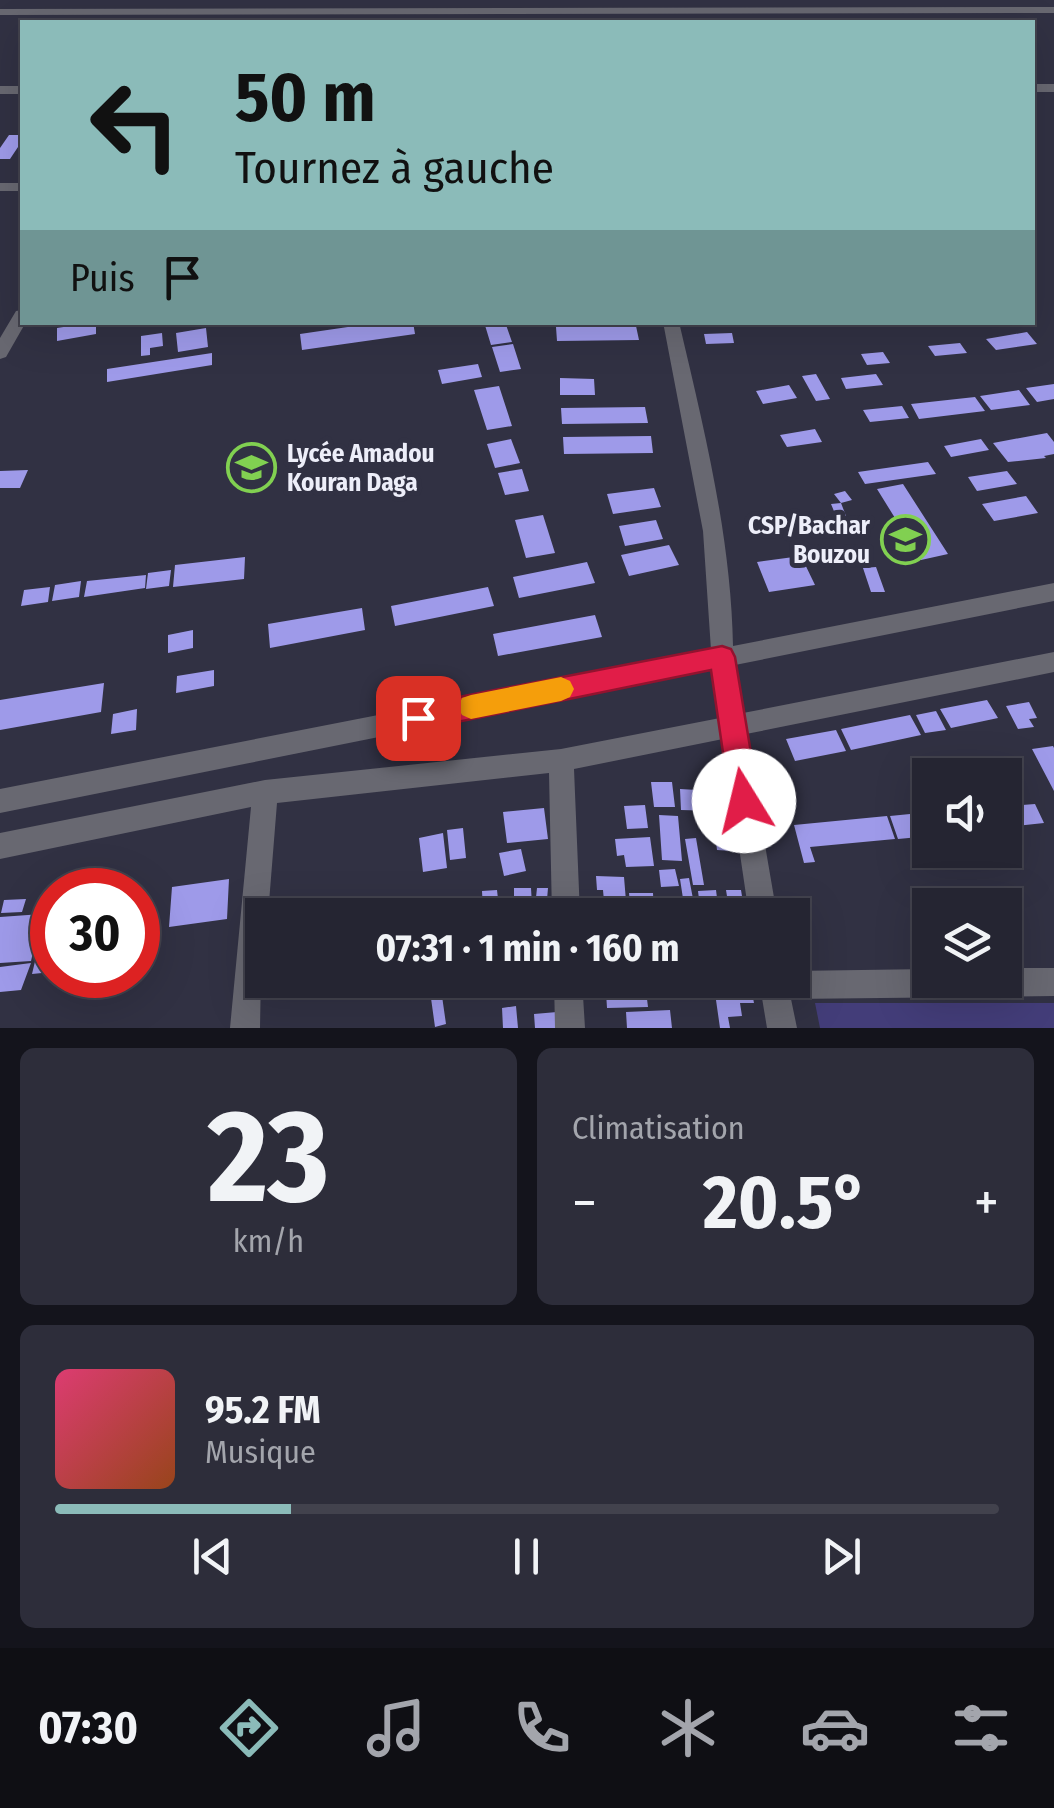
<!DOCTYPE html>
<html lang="fr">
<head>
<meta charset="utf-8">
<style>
	:root { --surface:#252532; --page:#2d2d3a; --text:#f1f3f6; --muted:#a3a5ac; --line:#42424d; --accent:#8bbbb9 }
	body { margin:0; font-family:"Fira Sans Condensed",sans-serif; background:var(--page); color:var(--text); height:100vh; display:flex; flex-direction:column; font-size:38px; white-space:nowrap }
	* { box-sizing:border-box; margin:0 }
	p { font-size:32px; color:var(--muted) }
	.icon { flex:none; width:55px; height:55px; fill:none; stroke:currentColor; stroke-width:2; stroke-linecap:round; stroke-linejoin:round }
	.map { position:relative; height:1028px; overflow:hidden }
	.details { display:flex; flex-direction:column; gap:20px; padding:20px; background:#14141c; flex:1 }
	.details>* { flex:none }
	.guide { position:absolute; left:20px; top:20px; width:1015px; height:305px; border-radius:0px; box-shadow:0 10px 40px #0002,0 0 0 2px var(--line); background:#8bbbb9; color:#111; overflow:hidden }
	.fabs { position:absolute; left:912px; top:758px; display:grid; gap:20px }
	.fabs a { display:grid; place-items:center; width:110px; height:110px; border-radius:0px; background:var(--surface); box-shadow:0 10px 40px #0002,0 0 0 2px var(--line); font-size:50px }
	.speed { position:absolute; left:30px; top:868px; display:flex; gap:20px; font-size:50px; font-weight:700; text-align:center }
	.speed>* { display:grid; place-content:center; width:130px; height:130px; border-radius:50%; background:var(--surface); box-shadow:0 10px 40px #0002,0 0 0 2px var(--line); line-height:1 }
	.speed .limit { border:15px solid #d22; background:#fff; color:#111 }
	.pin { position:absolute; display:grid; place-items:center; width:85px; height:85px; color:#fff; margin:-42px; border-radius:20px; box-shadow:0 5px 15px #0006 }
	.me { position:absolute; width:110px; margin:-55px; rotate:351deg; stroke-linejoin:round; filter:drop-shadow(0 0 8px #0008) }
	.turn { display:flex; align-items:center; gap:35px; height:210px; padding:0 50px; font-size:45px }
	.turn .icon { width:130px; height:130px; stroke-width:2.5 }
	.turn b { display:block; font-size:70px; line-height:85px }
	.then { display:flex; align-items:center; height:95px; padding:0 50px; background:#0003; gap:20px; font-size:38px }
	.big { font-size:75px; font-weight:700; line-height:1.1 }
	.details .card { flex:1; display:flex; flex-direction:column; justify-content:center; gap:15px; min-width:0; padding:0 35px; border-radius:15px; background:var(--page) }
	.details .dial { align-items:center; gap:0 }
	.dial b { font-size:130px; line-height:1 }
	.song { display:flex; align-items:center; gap:30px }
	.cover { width:120px; height:120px; border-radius:15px; background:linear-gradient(135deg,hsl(340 70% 55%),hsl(20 70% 35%)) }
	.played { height:10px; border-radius:5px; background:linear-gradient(90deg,var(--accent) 25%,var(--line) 25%) }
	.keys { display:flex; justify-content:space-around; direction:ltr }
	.heat { display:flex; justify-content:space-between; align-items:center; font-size:55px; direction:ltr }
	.details .tiles { flex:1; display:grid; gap:20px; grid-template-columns:1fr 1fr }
	.card:last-child { grid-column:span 2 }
	.trip { position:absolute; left:245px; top:898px; width:565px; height:100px; border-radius:0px; background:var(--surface); box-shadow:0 10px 40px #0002,0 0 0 2px var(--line); font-weight:700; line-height:100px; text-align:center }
	.tabs { display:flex; height:160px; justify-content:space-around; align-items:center; background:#0f0f14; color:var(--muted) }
	.tabs .icon { width:70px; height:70px }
	.tabs .current { color:var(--accent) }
	.tabs b { font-size:45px; color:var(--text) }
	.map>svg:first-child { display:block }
</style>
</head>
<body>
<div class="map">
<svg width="1054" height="1028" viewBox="0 0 1054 1028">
	<rect width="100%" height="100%" fill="#313143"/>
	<!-- green -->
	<path fill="#433d79" d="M815 1003H1054V1028H820Z"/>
	<!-- building -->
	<path fill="#9e9ae9" d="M9 135H22V141L10 159H0V148Z
		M96 322V334L57 341V328Z
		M382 322H413L415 334 302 350 300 334Z
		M484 322H505L512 342 491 345Z
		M636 326 639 340 557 341 556 327Z
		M206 328 208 347 178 352 176 333Z
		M1027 332 1037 344 996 350 986 339Z
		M162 333 163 346 150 348V355L141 356V336Z
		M732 333 734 343 706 344 704 334Z
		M960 343 967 353 935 356 928 346Z
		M513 344 521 369 500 372 492 347Z
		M883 352 890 363 867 365 861 354Z
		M212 353V365L107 382V369Z
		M478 364 482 377 442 384 438 370Z
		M816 374 830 399 816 401 802 376Z
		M876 374 883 385 846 389 841 378Z
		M560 378 594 379 595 395H560Z
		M1054 384V399L1037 402 1026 388Z
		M789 385 797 398 763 404 756 391Z
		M499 386 512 426 487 430 474 390Z
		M1019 390 1030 405 991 410 980 396Z
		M975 397 985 411 919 419 911 404Z
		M902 406 909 418 870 422 863 410Z
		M645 407 648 423 562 424 561 408Z
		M815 429 822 442 787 447 780 435Z
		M1047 433 1054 442V454L1044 456 1046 458 1008 462 993 443Z
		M651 436 653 453 564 454 563 437Z
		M511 439 520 463 495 468 487 444Z
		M981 439 989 450 951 457 944 446Z
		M928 462 936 474 865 484 858 472Z
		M522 469 529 491 505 495 498 473Z
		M28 470 20 488H0V471Z
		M1007 471 1017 484 977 491 968 477Z
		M903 484 948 554 921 560 877 489Z
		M654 488 661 507 613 514 607 494Z
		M845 491 852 500 841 503 846 516H836L831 504 841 503 834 494Z
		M1026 496 1038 513 994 521 982 504Z
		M543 515 555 553 526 558 515 520Z
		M656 520 663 539 625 546 619 526Z
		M669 545 679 565 629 576 621 555Z
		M801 556 815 585 769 592 757 562Z
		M245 557 244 579 173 587 175 565Z
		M587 562 595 583 519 598 513 577Z
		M876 567 885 592H871L863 568Z
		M171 570 169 586 146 589 148 573Z
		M146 575 145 588 84 597 87 581Z
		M81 581 79 597 52 601 55 585Z
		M50 587 48 602 21 606 24 590Z
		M488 587 494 606 395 626 391 606Z
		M362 608 365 630 270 648 268 624Z
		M595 615 602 637 498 656 493 634Z
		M193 630V648L168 653V635Z
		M214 670V686L176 693 177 676Z
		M104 683 101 712 0 730V700Z
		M987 700 998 718 951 728 940 709Z
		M1029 702 1037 718 1029 719 1034 727 1018 729 1006 706Z
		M137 709 136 730 111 734 113 714Z
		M936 711 946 730 925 733 916 715Z
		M910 715 921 735 851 750 841 729Z
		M836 730 846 751 795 761 786 739Z
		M1053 746 1054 748V791L1032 749Z
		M651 782H672L675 807H654Z
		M680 789 715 791 717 811 681 810Z
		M1035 804 1044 823 1016 826 1008 806Z
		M645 805 648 828 627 829 624 806Z
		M544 808 548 839 507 843 503 812Z
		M930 812V836L898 839 890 816Z
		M659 815 678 816 682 861 662 860Z
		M713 816H728L732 851 717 850Z
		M887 816 895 839 810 847 815 862 804 863 794 825Z
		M463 828 466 858 450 860 447 830Z
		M443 833 447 868 423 872 419 838Z
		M650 837 654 866 626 867 624 855 617 856 615 839Z
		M696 838 704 885H693L685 839Z
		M521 849 526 871 504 876 499 853Z
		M675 869 679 886 661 887 659 870Z
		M596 876 624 877 626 901H604L603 890H597Z
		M689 878 694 904 684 905 680 879Z
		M229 879 227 919 169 927 172 887Z
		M514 888H531L532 905 514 904Z
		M537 888H548L546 911 510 915V907H535Z
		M497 890 499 908 483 910 482 891Z
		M716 890 718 906 700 907 698 891Z
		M726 890H741L745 915H730Z
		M629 893H653L654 915H631Z
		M26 899 22 912 1 913 4 900Z
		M47 911H52V972L32 974Z
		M42 914 31 961 0 963V917Z
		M31 963 21 990 0 992V967Z
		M441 989 446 1024 435 1027 430 991Z
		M646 991 648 1007 607 1008 606 992Z
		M715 993H752L754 1003H740L742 1016 728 1017 730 1028H720Z
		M516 1006 518 1028H503L502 1008Z
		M670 1010 672 1028H627L626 1012Z
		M557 1012 558 1028H535L534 1014Z"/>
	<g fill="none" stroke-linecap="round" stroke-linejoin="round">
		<!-- minor -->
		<path fill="#686871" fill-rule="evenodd" d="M1054 7V13L0 15V9Z
			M1032 84H1054V92H1032Z
			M0 86H22V94H0Z
			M0 183H22V191H0Z
			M22 310V322H26L6 357 0 359V338L16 311Z
			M663 322H679C704 429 731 536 733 646L1054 583V601L735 665 743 713 1054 652V672L746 734 777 915H749L723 739 574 769 580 915H552L549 773 277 803 268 915H262L260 1028H230L251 807 0 859V833L265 780 561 749 720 718 713 670 0 813V789L711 650 703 531Z
			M1005 968H1054V996L791 999 797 1028H767L759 980H792V971L930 969V980H1005Z
			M554 980H582L585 1028H555Z"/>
	</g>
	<!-- route -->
	<path fill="#e11d48" stroke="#92132f" stroke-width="2.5" d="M722 646 731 649 735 657 759 801 755 811 744 815 734 811 730 801 711 670 418 730 408 726 405 718 408 709 418 705Z"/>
	<!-- slow -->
	<path fill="#f59e0b" d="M561 677 570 681 574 689 570 697 561 701 471 719 462 715 458 707 462 698 471 695Z"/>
	<!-- icons -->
	<defs>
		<symbol id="university-ring" viewBox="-11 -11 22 22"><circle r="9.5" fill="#313143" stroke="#81d051" stroke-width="1.5"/><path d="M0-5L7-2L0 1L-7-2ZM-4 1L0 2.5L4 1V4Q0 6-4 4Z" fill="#81d051"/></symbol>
		<symbol id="school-ring" viewBox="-11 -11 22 22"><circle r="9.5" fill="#313143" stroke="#81d051" stroke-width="1.5"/><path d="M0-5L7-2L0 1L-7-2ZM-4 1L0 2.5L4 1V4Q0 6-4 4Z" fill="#81d051"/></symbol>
	</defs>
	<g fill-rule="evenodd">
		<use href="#university-ring" x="224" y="440" width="55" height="55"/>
		<use href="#school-ring" x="878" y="512" width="55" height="55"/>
	</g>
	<g text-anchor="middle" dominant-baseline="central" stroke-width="10" stroke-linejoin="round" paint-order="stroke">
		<!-- poi labels -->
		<g font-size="25" font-weight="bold" fill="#edeef9" stroke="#313143" text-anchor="start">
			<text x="287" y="454">Lycée Amadou<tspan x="287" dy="29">Kouran Daga</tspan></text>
			<text x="870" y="526" text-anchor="end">CSP/Bachar<tspan x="870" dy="29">Bouzou</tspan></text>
		</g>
	</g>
</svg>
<div class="fabs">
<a><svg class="icon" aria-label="sound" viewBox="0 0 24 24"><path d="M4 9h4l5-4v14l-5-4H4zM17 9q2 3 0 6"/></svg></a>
<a><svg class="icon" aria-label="layers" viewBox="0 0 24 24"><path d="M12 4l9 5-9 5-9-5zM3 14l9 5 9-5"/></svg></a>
</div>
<div class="speed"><div class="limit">30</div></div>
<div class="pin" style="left:418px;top:718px;background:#d93025"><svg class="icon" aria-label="arrive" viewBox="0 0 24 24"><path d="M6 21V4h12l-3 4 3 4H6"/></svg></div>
<svg class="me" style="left:744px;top:801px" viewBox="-20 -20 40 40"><circle r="19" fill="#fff"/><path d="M0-13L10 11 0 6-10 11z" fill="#e11d48"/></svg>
<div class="trip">07:31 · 1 min · 160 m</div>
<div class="guide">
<div class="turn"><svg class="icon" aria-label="left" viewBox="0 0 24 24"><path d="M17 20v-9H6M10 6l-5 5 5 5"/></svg><div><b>50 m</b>Tournez à gauche</div></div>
<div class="then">Puis<svg class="icon" aria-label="arrive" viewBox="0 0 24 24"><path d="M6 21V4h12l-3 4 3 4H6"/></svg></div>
</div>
</div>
<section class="details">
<div class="tiles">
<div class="card dial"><b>23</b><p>km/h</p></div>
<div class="card"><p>Climatisation</p>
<div class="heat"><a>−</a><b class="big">20.5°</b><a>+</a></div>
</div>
<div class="card">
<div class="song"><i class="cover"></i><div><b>95.2 FM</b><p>Musique</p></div></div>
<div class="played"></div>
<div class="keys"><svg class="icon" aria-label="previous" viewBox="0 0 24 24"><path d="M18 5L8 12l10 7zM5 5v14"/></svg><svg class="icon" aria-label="pause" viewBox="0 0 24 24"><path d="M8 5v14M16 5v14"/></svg><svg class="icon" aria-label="next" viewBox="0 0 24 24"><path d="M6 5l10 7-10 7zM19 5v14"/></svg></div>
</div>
</div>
</section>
<nav class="tabs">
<b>07:30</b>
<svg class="icon current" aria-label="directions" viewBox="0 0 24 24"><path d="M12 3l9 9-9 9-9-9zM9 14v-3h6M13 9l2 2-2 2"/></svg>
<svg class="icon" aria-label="music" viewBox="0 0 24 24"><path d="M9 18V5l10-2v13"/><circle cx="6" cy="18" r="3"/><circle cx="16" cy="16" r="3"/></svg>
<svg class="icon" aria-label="phone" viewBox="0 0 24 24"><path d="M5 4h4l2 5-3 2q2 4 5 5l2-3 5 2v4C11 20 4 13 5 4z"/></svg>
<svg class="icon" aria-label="climate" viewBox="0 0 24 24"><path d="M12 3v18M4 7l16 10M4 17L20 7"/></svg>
<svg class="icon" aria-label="car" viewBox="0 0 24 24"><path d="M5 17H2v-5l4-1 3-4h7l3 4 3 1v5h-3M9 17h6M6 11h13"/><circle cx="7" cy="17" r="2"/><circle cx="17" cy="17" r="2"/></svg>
<svg class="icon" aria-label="filters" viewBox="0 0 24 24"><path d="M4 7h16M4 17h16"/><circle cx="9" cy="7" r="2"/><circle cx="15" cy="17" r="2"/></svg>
</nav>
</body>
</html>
